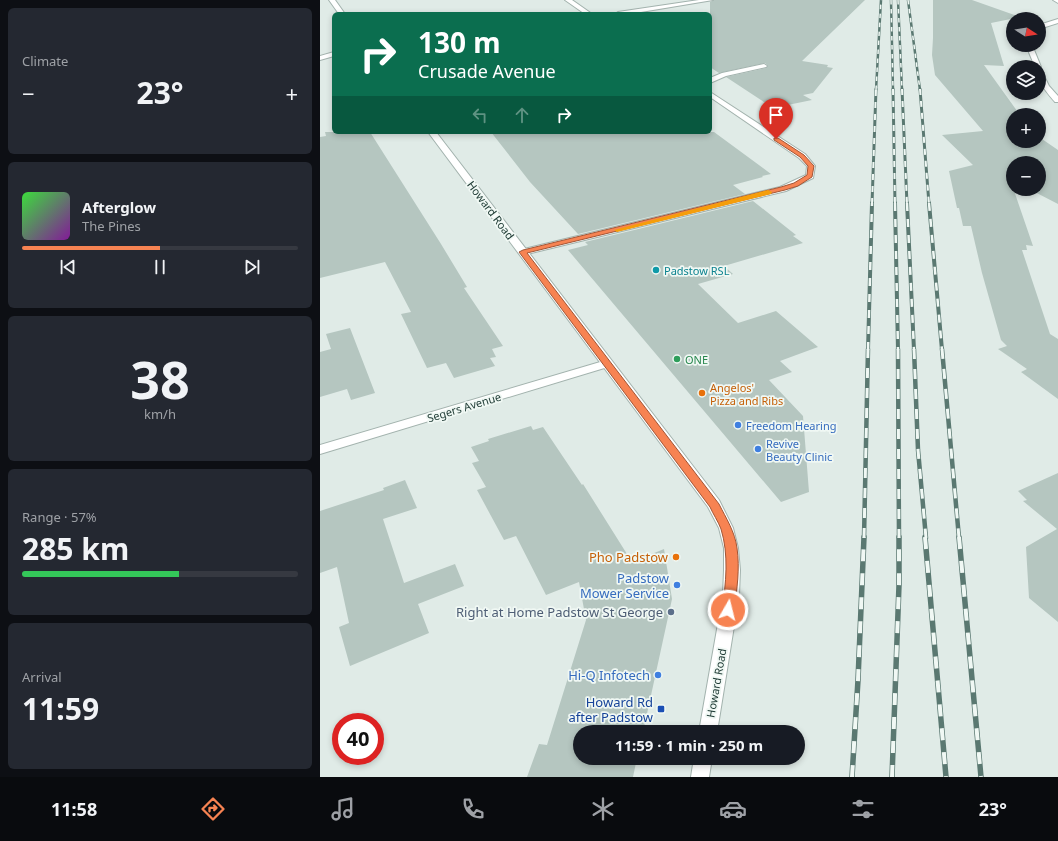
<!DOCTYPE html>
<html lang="en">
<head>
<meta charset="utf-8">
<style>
	:root { --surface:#171b24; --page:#242831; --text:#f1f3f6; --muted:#9ea1a6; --line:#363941; --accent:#f78352 }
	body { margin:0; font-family:"Noto Sans",sans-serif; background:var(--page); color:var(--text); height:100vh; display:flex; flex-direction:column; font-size:15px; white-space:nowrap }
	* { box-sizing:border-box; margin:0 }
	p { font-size:13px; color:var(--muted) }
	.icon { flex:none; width:22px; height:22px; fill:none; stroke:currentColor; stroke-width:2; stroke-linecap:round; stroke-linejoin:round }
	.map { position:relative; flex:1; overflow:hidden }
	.drawer { display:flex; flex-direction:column; gap:8px; padding:8px; background:#0d0f14; width:320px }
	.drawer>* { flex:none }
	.top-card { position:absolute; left:12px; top:12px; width:380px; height:122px; border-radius:6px; box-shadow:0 2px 6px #0003; background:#0b6e4f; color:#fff; overflow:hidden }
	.needle { width:26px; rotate:102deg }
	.controls { position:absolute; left:686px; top:12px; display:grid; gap:8px }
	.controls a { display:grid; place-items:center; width:40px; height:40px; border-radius:50%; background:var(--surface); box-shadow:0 2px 6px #0003; font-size:20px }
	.speed { position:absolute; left:12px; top:713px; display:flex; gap:8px; font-size:20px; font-weight:700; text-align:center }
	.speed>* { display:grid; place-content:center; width:52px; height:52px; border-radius:50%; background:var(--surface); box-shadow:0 2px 6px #0003; line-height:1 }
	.speed .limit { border:6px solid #d22; background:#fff; color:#111 }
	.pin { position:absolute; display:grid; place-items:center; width:34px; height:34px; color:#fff; margin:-41px -17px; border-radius:50% 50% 50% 0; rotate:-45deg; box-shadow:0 0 4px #0007 }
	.pin .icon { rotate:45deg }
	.me { position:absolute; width:44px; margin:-22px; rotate:8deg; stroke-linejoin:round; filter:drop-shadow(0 0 3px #0008) }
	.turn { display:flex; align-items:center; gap:14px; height:84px; padding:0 20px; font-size:18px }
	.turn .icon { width:52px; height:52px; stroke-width:2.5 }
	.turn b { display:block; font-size:28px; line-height:34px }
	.lanes { display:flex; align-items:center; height:38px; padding:0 20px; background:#0003; justify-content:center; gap:20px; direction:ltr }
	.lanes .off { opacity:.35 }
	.big { font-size:30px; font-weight:700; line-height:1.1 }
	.drawer .widget { flex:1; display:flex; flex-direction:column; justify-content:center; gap:6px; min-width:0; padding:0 14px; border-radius:6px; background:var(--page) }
	.drawer .dial { align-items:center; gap:0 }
	.dial b { font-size:52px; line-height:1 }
	.song { display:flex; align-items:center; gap:12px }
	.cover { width:48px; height:48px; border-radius:6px; background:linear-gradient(135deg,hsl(120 70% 55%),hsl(290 70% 35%)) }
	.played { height:4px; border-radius:2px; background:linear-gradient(90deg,var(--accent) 50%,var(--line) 50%) }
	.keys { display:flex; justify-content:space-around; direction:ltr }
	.heat { display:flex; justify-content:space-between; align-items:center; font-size:22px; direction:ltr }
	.charge { height:6px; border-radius:3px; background:linear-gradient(90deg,#34c759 57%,var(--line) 0) }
	.trip { position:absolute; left:253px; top:725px; width:232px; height:40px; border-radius:20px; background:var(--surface); box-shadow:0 2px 6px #0003; font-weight:700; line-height:40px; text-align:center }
	.tabs { display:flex; height:64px; justify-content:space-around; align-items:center; background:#090b0e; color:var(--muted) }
	.tabs .icon { width:28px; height:28px }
	.tabs .selected { color:var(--accent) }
	.tabs b { font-size:18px; color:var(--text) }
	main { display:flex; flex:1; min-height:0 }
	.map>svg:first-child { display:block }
</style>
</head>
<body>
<main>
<section class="drawer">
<div class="widget"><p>Climate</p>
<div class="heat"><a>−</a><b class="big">23°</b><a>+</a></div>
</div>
<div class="widget">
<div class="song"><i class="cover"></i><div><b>Afterglow</b><p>The Pines</p></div></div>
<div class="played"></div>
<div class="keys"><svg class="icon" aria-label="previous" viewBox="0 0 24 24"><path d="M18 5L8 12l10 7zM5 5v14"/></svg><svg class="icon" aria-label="pause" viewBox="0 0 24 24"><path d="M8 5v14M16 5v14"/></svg><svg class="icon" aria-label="next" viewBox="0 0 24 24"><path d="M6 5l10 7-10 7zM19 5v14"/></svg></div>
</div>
<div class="widget dial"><b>38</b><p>km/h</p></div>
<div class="widget"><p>Range · 57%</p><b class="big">285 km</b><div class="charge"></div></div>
<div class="widget"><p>Arrival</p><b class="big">11:59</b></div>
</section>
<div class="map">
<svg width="738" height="777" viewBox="0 0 738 777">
	<rect width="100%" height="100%" fill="#e0ebe7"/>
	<!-- building -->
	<path fill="#b5c6c0" d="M394 0H545L482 61 508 65 507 67 513 68 493 93 483 95 492 100 453 108 406 77 446 68 448 66 445 63 399 73 390 67V2Z
		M613 0H652L700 17 671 23 684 66 664 65 700 115H693V141H719V137L738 150V204L709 189H719V163H693V180L690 179 713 246 706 245 707 250H702L730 334 738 339V399L701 372 707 369 678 349 687 346 681 340 662 273 651 226H643L639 208H637L629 171 653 165 622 135 663 131 615 75 612 55 613 38Z
		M5 132H50L121 244 147 287 144 288 183 346 172 349 176 357 170 358 175 366 134 378 126 363 107 368 81 314 91 312 65 262 0 278V137L6 136Z
		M171 132H394L451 174 442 176 443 177 413 185 425 194 258 234 210 182Z
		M433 201 476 235 473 236 483 243 404 266 413 274 378 284 418 323 456 311 498 347 460 361 472 372 449 380 483 416 489 492 461 502 248 250 268 245 265 242Z
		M30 328 55 393 31 400 27 389 0 397V352L11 349 6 334Z
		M211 426 213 430 223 427 262 485 263 484 312 562 344 549 352 599 323 732H260V758H317L313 777H207L219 744 227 745 266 620 259 582 226 595 196 536 184 540 157 490 166 487 152 463 159 461 151 447 169 441 168 439Z
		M738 473V622L709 598 706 547 737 529 703 501 707 500 698 491Z
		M85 480 97 508 63 519 84 583 135 564 144 586 98 604 109 633 30 666 19 627 29 623 17 567 0 573V511L64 490 63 488Z"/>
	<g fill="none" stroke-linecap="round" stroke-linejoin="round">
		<defs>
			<path id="minor" d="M245 0H252L272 14H265Z
				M733 0H738V3Z
				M738 19V23L719 29V25Z
				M706 45H712L721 67 720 68 729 86 738 96V102H735C724 89 719 84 719 67H715Z
				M444 64 447 66 446 67 406 76 390 83V78L402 73Z
				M390 92 485 154 495 166 493 178 466 191 203 255 200 254 198 252 200 250 460 187 486 175 487 166 479 158 390 97Z
				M287 360 291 362 293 364 291 366 0 454V445Z"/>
			<path id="tertiary" d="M9 0H15L25 14H19Z
				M379 0H393L309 14H295L298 12Z
				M14 52V56L0 60V56Z
				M108 132H116L399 500 413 528 418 548 420 570 419 595 397 732H379L403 595 404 570V548L399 528 388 507Z
				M374 758H392L389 777H371Z"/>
		</defs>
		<!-- minor casing -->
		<use href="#minor" stroke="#a3b3ae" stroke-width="2"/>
		<!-- tertiary casing -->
		<use href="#tertiary" stroke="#a3b3ae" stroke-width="2"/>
		<!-- minor -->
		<use href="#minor" fill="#fff" fill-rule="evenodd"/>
		<!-- tertiary -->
		<use href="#tertiary" fill="#fff" fill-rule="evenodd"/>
		<defs>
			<path id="rail-far4" d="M571 0 573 90
				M578 0 582 90
				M588 0 600 90
				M556 90 561 0"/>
			<path id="rail-far3" d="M573 89 575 204
				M582 89 587 204
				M600 89 609 204
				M552 204 556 89"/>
			<path id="rail-far2" d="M575 203 578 350
				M587 203 594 350
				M609 203 622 350
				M548 350 552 203"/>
			<path id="rail-far1" d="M578 349 579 538
				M594 349 598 450 606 538
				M622 349 639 538
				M544 538 548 349"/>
			<path id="rail" d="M605 537 626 777
				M639 537 661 777
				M532 777 538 680 544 537
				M572 777 579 585V537"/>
		</defs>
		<!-- rail-far4 casing -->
		<use href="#rail-far4" stroke="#5a7871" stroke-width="2.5"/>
		<!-- rail-far3 casing -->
		<use href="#rail-far3" stroke="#5a7871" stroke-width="3"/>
		<!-- rail-far2 casing -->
		<use href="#rail-far2" stroke="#5a7871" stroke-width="4"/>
		<!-- rail-far1 casing -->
		<use href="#rail-far1" stroke="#5a7871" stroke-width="4.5"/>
		<!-- rail casing -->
		<use href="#rail" stroke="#5a7871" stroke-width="5.5"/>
		<!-- rail-far4 -->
		<use href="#rail-far4" stroke="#f0f8f4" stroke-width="1.5" stroke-dasharray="4.5" stroke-linecap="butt"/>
		<!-- rail-far3 -->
		<use href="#rail-far3" stroke="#f0f8f4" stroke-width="2" stroke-dasharray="6" stroke-linecap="butt"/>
		<!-- rail-far2 -->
		<use href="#rail-far2" stroke="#f0f8f4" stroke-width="2.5" stroke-dasharray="8" stroke-linecap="butt"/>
		<!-- rail-far1 -->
		<use href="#rail-far1" stroke="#f0f8f4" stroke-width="3" stroke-dasharray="10" stroke-linecap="butt"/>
		<!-- rail -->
		<use href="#rail" stroke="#f0f8f4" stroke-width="4" stroke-dasharray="12" stroke-linecap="butt"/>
	</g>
	<!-- route -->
	<path fill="#f78352" stroke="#a15535" d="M454 138H458L484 155 494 166 492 177 478 186 465 190 207 253 399 504C406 518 415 532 417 548 420 568 417 590 414 610L413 614 408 615 404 614 402 610C406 583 409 555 401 529 398 521 393 514 390 507L199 252 203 250 461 187 474 183 487 175 488 166 480 157 454 140Z"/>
	<!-- slow -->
	<path fill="#f59e0b" d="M448 190 452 192 451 194 297 232 294 230Z"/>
	<!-- markers -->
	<circle fill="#0f9aa8" stroke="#f0f8f4" stroke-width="1.5" cx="336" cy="270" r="4"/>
	<circle fill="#2e9e5b" stroke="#f0f8f4" stroke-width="1.5" cx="357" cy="359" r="4"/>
	<g fill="#e8710a" stroke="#f0f8f4" stroke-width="1.5">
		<circle cx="382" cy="393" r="4"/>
		<circle cx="356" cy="557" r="4"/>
	</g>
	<g fill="#3f7fe0" stroke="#f0f8f4" stroke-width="1.5">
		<circle cx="418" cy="425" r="4"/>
		<circle cx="438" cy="449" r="4"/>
		<circle cx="357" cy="585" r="4"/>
		<circle cx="338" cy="675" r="4"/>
	</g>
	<circle fill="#5c6f8a" stroke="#f0f8f4" stroke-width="1.5" cx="351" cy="612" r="4"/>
	<rect fill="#1a4fb4" stroke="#f0f8f4" stroke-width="1.5" x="337" y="705" width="8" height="8" rx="2"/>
	<g text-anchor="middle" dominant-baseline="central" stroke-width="3.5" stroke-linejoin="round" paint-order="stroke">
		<!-- street labels -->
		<g font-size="11" fill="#203c36" stroke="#f0f8f4">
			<text transform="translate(171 210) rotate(53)">Howard Road</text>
			<text transform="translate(144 407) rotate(-17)">Segers Avenue</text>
			<text transform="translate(396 683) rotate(-80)">Howard Road</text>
		</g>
		<!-- culture labels -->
		<g font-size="11" fill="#0d838f" stroke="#f0f8f4" text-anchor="start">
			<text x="344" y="270">Padstow RSL</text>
		</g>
		<!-- leisure labels -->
		<g font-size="11" fill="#27864d" stroke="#f0f8f4" text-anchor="start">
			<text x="365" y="359">ONE</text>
		</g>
		<!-- food labels -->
		<g font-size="11" fill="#c56008" stroke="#f0f8f4" text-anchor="start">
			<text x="390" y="387">Angelos'<tspan x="390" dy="13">Pizza and Ribs</tspan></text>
		</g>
		<!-- shop labels -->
		<g font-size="11" fill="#366cbe" stroke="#f0f8f4" text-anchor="start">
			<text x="426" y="425">Freedom Hearing</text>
			<text x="446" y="443">Revive<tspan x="446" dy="13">Beauty Clinic</tspan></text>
		</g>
		<!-- near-food labels -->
		<g font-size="13" fill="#c56008" stroke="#f0f8f4" text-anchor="end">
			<text x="348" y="557">Pho Padstow</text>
		</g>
		<!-- near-shop labels -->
		<g font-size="13" fill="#366cbe" stroke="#f0f8f4" text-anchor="end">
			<text x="349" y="578">Padstow<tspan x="349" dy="15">Mower Service</tspan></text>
			<text x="330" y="675">Hi-Q Infotech</text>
		</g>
		<!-- near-service labels -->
		<g font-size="13" fill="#4e5e75" stroke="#f0f8f4" text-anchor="end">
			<text x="343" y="612">Right at Home Padstow St George</text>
		</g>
		<!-- near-transit labels -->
		<g font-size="13" fill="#164399" stroke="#f0f8f4" text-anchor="end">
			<text x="333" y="702">Howard Rd<tspan x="333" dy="15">after Padstow</tspan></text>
		</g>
	</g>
</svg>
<div class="controls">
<a><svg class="needle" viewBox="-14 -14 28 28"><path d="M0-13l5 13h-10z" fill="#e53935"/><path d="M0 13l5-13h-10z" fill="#9ea1a6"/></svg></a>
<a><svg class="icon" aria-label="layers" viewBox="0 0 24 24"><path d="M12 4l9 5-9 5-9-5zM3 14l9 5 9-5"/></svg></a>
<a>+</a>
<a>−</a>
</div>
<div class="speed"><div class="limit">40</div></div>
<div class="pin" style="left:456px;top:139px;background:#d93025"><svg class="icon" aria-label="arrive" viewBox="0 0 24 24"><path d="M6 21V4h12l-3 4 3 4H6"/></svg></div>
<svg class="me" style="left:408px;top:610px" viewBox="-20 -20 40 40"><circle r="17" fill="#f78352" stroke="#fff" stroke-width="3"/><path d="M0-11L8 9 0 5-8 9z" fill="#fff"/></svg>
<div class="trip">11:59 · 1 min · 250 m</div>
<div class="top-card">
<div class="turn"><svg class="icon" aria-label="right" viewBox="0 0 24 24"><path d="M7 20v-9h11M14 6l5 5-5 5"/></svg><div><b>130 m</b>Crusade Avenue</div></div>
<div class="lanes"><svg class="icon off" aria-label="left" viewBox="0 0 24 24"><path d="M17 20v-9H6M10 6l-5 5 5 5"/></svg><svg class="icon off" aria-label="ahead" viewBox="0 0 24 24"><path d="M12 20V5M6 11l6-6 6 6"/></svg><svg class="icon" aria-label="right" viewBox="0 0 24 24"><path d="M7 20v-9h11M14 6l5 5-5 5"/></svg></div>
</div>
</div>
</main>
<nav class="tabs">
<b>11:58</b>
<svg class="icon selected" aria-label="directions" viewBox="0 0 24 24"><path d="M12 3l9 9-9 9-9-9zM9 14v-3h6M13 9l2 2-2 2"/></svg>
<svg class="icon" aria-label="music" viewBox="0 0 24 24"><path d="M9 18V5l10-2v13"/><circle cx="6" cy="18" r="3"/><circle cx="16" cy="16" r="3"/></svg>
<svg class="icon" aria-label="phone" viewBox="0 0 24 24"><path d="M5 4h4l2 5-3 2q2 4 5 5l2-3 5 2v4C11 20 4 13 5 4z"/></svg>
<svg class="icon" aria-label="climate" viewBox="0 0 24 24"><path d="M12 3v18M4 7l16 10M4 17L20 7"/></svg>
<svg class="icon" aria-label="car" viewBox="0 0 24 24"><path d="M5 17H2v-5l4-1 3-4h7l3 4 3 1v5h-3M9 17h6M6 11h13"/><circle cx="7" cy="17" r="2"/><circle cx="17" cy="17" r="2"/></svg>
<svg class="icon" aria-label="filters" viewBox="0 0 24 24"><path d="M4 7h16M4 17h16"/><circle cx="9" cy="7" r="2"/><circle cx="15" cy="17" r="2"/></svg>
<b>23°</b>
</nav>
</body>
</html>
